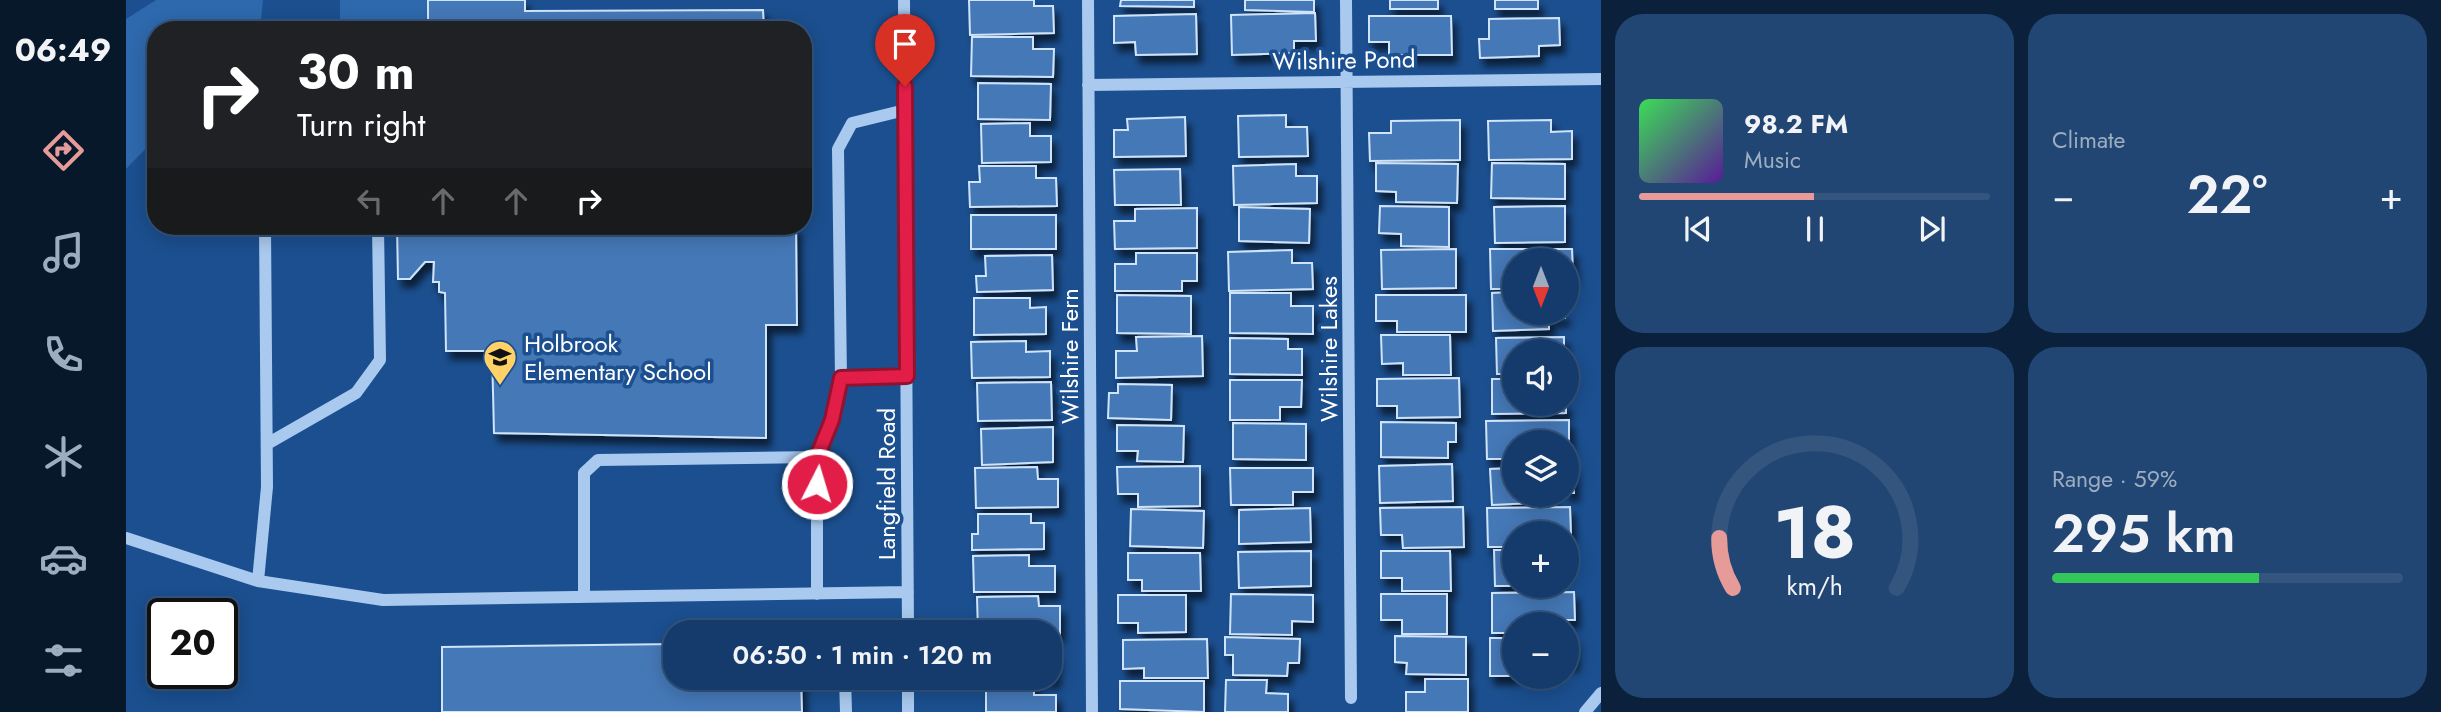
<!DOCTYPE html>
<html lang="en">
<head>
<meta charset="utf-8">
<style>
	:root { --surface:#143b6b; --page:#214673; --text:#f1f3f6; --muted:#9dadc1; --line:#33557e; --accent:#e69b98 }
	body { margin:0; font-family:Jost,sans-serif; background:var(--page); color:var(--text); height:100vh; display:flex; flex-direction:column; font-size:26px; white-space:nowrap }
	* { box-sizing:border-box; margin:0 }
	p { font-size:23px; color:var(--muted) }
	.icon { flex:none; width:38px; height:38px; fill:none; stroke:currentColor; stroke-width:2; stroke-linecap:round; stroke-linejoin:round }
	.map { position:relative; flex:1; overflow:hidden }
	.panel { display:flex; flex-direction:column; gap:14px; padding:14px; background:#0b203b; width:840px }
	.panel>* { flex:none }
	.hud { position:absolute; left:21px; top:21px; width:665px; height:214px; border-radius:28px; box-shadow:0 4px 18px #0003,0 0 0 2px var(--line); background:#202124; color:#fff; overflow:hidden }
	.needle { width:46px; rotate:180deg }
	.buttons { position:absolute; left:1376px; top:248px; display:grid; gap:14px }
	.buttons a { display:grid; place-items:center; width:77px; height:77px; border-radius:50%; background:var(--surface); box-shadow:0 4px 18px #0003,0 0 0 2px var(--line); font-size:35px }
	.speed { position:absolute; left:21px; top:598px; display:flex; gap:14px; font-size:35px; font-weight:700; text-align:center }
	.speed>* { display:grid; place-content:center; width:91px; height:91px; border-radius:50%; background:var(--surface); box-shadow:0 4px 18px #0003,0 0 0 2px var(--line); line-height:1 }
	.speed .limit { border:4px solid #111; border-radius:10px; background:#fff; color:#111 }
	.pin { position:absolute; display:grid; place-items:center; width:60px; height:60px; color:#fff; margin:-72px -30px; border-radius:50% 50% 50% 0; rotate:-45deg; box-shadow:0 0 7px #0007 }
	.pin .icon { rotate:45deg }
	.me { position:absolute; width:77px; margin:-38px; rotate:5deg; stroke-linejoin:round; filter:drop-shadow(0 0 5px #0008) }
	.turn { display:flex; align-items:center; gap:24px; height:147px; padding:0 35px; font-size:32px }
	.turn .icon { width:91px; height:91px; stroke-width:2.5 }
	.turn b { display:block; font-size:49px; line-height:60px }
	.lanes { display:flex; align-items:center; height:66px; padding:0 35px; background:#0003; justify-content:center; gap:35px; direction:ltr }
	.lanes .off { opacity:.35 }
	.big { font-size:52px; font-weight:600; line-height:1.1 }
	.panel .widget { flex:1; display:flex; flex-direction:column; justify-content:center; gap:10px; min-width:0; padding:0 24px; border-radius:28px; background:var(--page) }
	.panel .dial { align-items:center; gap:0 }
	.dial svg { height:182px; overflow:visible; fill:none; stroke:var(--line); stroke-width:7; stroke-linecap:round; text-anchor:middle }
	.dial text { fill:var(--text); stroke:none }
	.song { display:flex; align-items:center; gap:21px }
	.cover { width:84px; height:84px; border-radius:10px; background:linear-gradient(135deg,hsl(130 70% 55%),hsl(270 70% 35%)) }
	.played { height:7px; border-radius:4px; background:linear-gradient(90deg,var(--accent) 50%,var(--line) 50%) }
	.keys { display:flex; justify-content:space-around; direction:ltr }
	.heat { display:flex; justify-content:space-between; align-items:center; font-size:38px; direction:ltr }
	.charge { height:10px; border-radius:5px; background:linear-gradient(90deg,#34c759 59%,var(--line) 0) }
	.panel .tiles { flex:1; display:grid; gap:14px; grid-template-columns:repeat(2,1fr) }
	.trip { position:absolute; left:537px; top:620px; width:399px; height:70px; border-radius:28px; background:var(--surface); box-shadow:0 4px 18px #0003,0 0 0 2px var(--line); font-weight:600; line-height:70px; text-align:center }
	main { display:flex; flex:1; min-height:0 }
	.tab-bar { display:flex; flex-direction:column; width:126px; justify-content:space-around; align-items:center; background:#08182b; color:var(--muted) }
	.tab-bar .icon { width:49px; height:49px }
	.tab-bar .current { color:var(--accent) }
	.tab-bar b { font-size:32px; color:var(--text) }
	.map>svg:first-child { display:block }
</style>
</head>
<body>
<main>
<nav class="tab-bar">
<b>06:49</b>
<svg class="icon current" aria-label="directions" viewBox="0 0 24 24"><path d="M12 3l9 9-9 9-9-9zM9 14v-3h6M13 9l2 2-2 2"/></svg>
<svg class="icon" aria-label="music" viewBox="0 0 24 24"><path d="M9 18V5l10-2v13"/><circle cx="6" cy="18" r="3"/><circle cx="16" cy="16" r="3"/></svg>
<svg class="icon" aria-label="phone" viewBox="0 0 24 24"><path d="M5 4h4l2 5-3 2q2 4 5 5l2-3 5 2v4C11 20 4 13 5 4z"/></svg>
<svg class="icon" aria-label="climate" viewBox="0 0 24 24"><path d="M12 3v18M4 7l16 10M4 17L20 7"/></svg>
<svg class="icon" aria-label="car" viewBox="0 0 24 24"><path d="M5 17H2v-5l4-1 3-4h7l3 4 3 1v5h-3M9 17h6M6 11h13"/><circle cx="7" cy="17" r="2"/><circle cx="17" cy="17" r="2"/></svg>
<svg class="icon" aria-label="filters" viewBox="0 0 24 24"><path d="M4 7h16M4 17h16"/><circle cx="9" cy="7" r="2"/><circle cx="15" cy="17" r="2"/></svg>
</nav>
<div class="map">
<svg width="1475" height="712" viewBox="0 0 1475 712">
	<defs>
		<filter id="shadow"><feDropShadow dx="4.5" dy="8" stdDeviation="3.5" flood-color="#0009"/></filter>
	</defs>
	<rect width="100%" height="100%" fill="#1b4f8f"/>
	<!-- green -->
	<path fill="#2e69ad" d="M30 0H137L134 29 30 30V138L0 169V19Z
		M214 0H302V30H214Z"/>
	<!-- building -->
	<path fill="#4478b7" stroke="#cfe3fa" stroke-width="2" filter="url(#shadow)" d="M302 0H399V11L637 10 638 30H302Z
		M843 0H908V6H927L928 33 844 35Z
		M995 0H1068V7L994 6Z
		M1119 0H1188V12L1119 10Z
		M1264 0H1312V9H1264Z
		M1369 0H1412V9H1369Z
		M1189 13 1190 41H1168V53L1106 55 1105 15Z
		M1070 14 1071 54 1010 55 1009 42 988 43V16Z
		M1243 16H1325L1326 55H1263V42H1243Z
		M1433 18 1434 45 1413 46V56L1354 58 1353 39H1363V19Z
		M846 37H907V49H928L927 77 845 76Z
		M852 83 925 84 924 120 852 119Z
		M1160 115V127H1181L1182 156 1113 157 1112 116Z
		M1059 117 1060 156 988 157V130H1002L1001 119Z
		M1334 120V160L1244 161 1243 133H1265V121Z
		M1425 120V132L1446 131V159L1363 160 1362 121Z
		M904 123V136H925V162L856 163 855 124Z
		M1250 163 1332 164 1331 203 1270 202V192L1250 191Z
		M1366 163 1439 164V199L1365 198Z
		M1170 164V176H1191V203L1108 205 1107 166Z
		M853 166H910V178H930L931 206 844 207 843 182H854Z
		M1054 169 1055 205H989L988 170Z
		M1254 206 1323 207V247L1275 246V234L1253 233Z
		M1439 206V242L1369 243 1368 207Z
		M1113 207 1184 209 1183 243 1113 241Z
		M1071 208V248L989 249 988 221H1009V209Z
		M845 215H930V249H845Z
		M271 226H291L301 236H307V226H670L671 325H640V438L368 433 366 351H320L319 293 313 292V282H307L308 262H299L284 279H272Z
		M1330 249V288L1256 289 1255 250Z
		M1364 249H1446L1447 276H1440V261H1388V289H1365Z
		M1166 250V263H1186L1187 289 1103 291 1102 252Z
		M1010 253H1071V281H1056V291H989V264H1010Z
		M926 255 927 290 851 292 850 276H860L859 256Z
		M1388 292V313H1439V318H1423V329L1367 331 1366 293Z
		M1104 293H1165V306H1187V334L1104 333Z
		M991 295 1065 296V334L991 333Z
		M1250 295H1340V332H1271V321H1250Z
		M848 298H904V308L920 307V334L848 335Z
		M1255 335H1324L1325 375H1277V363L1256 364Z
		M1076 336 1077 376 990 378V351H1011L1010 337Z
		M1438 337V352H1388V374H1371L1370 338Z
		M1104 338 1162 339V349H1176V375L1104 374Z
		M900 341V352L924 351V377L846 378 845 342Z
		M1333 378 1334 417 1271 418V406H1251V379Z
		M1366 379H1388V404L1440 403V413L1366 414Z
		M1104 380H1176L1175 407H1154V420H1104Z
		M925 382 926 420 852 421 851 383Z
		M992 384 1046 385 1045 420 982 418 983 393H992Z
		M1443 420V448H1440V443H1388V459H1361L1360 421Z
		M1255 422 1330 423V442H1322V458L1255 457Z
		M1107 423 1180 424V460L1107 459Z
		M991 425 1058 426 1057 462 1011 461 1012 451H991Z
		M927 427V462L856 465 855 429Z
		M1326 464 1327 501 1254 503 1253 466Z
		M1440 465H1447L1448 493H1440Z
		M1074 466V506L1012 507V494H992L991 467Z
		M911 467 912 479H932V507L850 508 849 468Z
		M1104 468H1187V492H1167V505H1105Z
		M1388 468V495H1427V502L1366 505 1364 469Z
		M1337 507 1338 547 1277 548 1276 535H1255L1254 508Z
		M1444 507 1445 534H1388V547H1362L1361 508Z
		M1184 508 1185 542 1113 544V510Z
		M1005 509 1078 511 1077 548 1004 546Z
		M852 514H905V523H918V549L846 550V534H852Z
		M1368 550H1388V586H1369Z
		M1185 551V586L1113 588 1112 552Z
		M1255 551H1324L1325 591H1276V578H1255Z
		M1002 553H1074L1075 591H1016V580H1002Z
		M903 555V566H929V592H848L847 556Z
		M1448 592 1449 620H1427V625H1388V633H1366V593Z
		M1105 594 1187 595V622L1166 621V635L1104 634Z
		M1255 594H1321V634H1276V620H1255Z
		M992 595H1060V632L1012 633V623H992Z
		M912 596 913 606H934V634L852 632 851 597Z
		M1269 636 1340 637V675L1280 674 1281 663 1269 662Z
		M1099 637 1174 639 1173 663H1162L1161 676 1107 675V655H1099Z
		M1364 638H1388V676H1364Z
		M1440 638H1448V663H1440Z
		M1081 639 1082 678H1018V668L997 669V640Z
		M550 644V677H675L676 712H316V647Z
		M924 652H930L929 680 859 679 924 677Z
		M1299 679H1342V712H1280V692H1299Z
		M1100 680H1141L1140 693 1162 694V712H1099Z
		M860 681 908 682V695H930V712H860Z
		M994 681H1078V712L994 709Z"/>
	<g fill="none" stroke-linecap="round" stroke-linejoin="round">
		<!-- minor -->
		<path stroke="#a9c9ee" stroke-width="12" d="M778 0 782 632
			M962 0 966 712
			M1220 0 1225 698
			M962 85 1475 79
			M139 226 141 487 132 581 257 600 782 592
			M715 378 781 376
			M141 444 230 393 254 360 252 226
			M0 538 132 581
			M691 594V457L706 420 715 378 712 149 726 123 779 110
			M458 597V473L472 460 691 457
			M719 677 720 712
			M782 677V712
			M1459 712 1475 693"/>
	</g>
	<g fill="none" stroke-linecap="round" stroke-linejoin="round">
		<defs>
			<path id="route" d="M691 484V457L706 420 715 378 781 376 779 86"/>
		</defs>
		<!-- route casing -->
		<use href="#route" stroke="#92132f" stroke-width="18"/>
		<!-- route -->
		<use href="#route" stroke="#e11d48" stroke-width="12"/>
	</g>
	<!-- icons -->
	<defs>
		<symbol id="school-pin" viewBox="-11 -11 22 30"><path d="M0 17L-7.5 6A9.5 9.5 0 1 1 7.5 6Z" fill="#ffd166" stroke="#1b4f8f"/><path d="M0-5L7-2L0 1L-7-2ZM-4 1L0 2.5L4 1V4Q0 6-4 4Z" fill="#111"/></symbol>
	</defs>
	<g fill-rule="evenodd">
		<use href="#school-pin" x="355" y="338" width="38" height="52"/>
	</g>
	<g text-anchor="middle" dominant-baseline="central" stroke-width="7" stroke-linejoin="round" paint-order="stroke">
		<!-- street labels -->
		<g font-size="24" fill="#fff" stroke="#1b4f8f">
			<text transform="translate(1218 60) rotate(-1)">Wilshire Pond</text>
			<text transform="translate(1202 349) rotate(-90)">Wilshire Lakes</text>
			<text transform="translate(943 356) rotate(-90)">Wilshire Fern</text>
			<text transform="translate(760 484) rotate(-90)">Langfield Road</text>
		</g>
		<!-- poi labels -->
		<g font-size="24" fill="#fff" stroke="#1b4f8f" text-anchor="start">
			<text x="398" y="343">Holbrook<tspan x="398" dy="28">Elementary School</tspan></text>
		</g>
	</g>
</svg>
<div class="buttons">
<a><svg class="needle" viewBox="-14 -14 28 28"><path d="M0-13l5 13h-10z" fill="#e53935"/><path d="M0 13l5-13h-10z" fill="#9dadc1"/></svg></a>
<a><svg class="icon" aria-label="sound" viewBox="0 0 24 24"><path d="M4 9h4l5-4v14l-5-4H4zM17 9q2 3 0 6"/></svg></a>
<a><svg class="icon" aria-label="layers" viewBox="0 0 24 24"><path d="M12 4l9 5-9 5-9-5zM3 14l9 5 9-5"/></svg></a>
<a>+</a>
<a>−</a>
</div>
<div class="speed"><div class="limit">20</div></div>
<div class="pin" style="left:779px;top:86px;background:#d93025"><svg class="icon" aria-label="arrive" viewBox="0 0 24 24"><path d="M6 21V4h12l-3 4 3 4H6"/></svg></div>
<svg class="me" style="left:691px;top:484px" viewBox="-20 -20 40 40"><circle r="17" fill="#e11d48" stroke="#fff" stroke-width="3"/><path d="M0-11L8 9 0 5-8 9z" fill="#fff"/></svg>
<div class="trip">06:50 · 1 min · 120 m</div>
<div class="hud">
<div class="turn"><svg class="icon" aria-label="right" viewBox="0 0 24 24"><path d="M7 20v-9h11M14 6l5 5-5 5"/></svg><div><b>30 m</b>Turn right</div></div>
<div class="lanes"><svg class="icon off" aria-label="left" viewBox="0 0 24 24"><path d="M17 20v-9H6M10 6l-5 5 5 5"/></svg><svg class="icon off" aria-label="ahead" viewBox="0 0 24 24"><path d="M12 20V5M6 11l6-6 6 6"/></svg><svg class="icon off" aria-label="ahead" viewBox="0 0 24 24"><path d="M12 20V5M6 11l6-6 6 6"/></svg><svg class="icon" aria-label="right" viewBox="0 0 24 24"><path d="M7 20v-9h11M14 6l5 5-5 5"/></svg></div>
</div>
</div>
<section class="panel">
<div class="tiles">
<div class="widget">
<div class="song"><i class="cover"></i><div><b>98.2 FM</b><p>Music</p></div></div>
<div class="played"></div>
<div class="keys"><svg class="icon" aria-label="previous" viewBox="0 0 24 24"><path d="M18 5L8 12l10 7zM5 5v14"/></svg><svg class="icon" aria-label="pause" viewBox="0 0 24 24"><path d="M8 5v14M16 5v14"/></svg><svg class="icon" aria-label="next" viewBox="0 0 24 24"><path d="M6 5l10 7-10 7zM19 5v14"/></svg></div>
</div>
<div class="widget"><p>Climate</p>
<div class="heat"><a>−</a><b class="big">22°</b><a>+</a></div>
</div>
<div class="widget dial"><svg viewBox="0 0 100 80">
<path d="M14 69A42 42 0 1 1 86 69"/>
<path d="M14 69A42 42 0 0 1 8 47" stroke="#e69b98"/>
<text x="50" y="56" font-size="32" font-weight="700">18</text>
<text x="50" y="72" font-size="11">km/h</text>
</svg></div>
<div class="widget"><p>Range · 59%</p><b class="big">295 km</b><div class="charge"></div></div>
</div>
</section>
</main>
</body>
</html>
